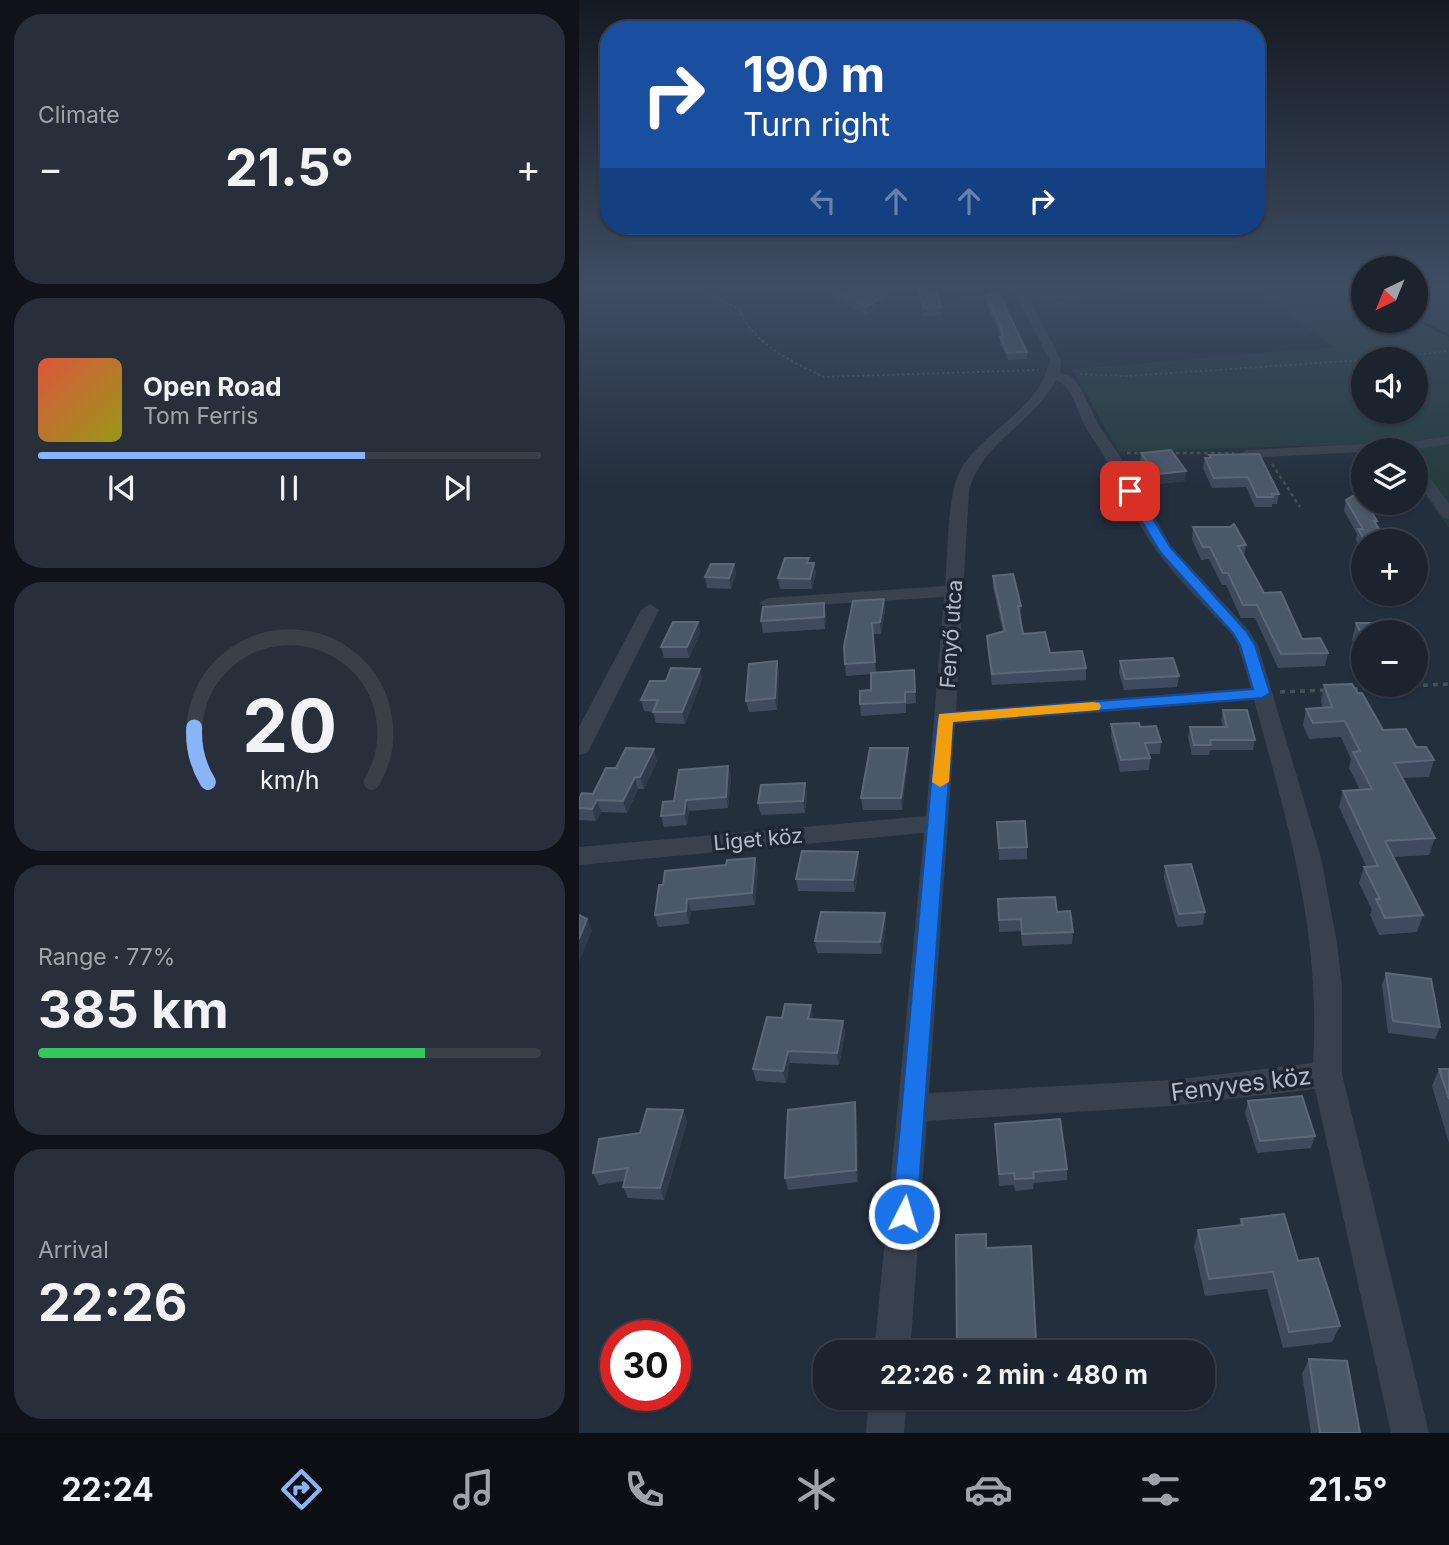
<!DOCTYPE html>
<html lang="en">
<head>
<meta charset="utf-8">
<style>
	:root { --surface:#1b232e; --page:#282f3a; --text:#f1f3f6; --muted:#a0a4aa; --line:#39404a; --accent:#8ab4f8 }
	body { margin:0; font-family:Inter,sans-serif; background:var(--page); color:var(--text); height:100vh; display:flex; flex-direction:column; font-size:26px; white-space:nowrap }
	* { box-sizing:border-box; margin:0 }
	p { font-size:23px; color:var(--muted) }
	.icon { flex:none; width:38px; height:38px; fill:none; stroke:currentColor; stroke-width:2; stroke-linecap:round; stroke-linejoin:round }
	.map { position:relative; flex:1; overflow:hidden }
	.drawer { display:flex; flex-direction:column; gap:14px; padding:14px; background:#0f1319; width:579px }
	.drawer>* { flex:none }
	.guide { position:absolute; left:21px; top:21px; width:665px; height:214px; border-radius:28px; box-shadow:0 2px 5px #0004,0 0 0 2px var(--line); background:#1a4fa0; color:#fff; overflow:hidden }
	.needle { width:46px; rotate:223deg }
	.controls { position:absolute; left:772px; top:256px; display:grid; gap:14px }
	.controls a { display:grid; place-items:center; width:77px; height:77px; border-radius:50%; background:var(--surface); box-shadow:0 2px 5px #0004,0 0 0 2px var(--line); font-size:35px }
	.speed { position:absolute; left:21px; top:1320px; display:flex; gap:14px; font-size:35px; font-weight:700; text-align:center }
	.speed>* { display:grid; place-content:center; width:91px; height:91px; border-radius:50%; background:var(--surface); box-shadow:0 2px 5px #0004,0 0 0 2px var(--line); line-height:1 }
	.speed .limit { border:10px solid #d22; background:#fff; color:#111 }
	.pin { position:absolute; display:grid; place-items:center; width:60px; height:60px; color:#fff; margin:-30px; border-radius:14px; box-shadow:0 4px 10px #0006 }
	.me { position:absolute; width:77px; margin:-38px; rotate:5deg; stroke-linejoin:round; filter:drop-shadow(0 0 5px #0008) }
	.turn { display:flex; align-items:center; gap:24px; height:147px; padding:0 28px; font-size:32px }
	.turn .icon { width:91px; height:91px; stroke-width:2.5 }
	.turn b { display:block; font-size:49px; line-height:60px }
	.lanes { display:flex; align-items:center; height:66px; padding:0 28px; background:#0003; justify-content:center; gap:35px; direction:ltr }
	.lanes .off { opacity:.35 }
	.big { font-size:52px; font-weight:700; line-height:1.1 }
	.drawer .widget { flex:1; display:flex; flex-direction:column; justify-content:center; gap:10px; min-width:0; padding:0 24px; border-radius:28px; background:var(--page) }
	.drawer .dial { align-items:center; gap:0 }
	.dial svg { height:182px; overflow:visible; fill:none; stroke:var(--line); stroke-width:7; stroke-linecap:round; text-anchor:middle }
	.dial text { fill:var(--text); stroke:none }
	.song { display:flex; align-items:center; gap:21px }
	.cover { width:84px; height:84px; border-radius:10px; background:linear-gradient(135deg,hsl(10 70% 55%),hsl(60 70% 35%)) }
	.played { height:7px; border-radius:4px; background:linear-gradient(90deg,var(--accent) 65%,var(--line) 65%) }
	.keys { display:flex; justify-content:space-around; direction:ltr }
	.heat { display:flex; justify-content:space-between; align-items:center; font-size:38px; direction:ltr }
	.charge { height:10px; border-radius:5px; background:linear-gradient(90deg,#34c759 77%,var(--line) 0) }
	.trip { position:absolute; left:234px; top:1340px; width:402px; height:70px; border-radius:28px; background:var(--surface); box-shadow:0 2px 5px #0004,0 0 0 2px var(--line); font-weight:700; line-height:70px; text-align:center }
	.dock { display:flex; height:112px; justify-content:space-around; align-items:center; background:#0b0e12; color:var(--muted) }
	.dock .icon { width:49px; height:49px }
	.dock .on { color:var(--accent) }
	.dock b { font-size:32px; color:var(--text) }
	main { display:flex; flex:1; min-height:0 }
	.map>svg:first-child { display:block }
</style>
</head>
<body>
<main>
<section class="drawer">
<div class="widget"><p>Climate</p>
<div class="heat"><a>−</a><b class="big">21.5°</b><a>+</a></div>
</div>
<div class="widget">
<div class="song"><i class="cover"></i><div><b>Open Road</b><p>Tom Ferris</p></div></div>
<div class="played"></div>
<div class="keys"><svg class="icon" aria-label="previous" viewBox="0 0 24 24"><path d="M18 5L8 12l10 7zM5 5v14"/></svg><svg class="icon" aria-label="pause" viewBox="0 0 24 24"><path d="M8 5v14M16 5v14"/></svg><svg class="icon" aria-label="next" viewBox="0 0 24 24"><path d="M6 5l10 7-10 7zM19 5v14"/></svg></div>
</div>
<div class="widget dial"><svg viewBox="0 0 100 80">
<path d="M14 69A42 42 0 1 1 86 69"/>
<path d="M14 69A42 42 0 0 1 8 45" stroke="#8ab4f8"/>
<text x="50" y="56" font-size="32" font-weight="700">20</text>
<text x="50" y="72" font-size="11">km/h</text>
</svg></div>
<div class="widget"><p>Range · 77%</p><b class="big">385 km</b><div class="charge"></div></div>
<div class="widget"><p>Arrival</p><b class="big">22:26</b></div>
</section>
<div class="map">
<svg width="870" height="1433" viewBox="0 0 870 1433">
	<rect width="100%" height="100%" fill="#242f3e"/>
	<!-- green -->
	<path fill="#263c3f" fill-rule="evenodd" d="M668 285H784V320H836L837 285H870V528L837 482 836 450H814L809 443 540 452 493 369 754 347ZM784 359H836V411H784Z"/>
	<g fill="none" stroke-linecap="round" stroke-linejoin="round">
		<!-- stream -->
		<path stroke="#17263c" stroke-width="2.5" d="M770 285 784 292
			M836 319 870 336"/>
		<!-- path-far2 -->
		<path stroke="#3f5557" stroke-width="2" stroke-dasharray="2.5 2.5" stroke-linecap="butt" d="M110 285 160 309C173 343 213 362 245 377L459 370
			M310 299 344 301
			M359 301 410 299
			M795 359 870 351
			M501 374 548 376 784 360"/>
		<!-- path-far1 -->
		<path stroke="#3f5557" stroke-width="2.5" stroke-dasharray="3.5 3.5" stroke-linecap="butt" d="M548 453H571
			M590 453H655
			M693 464 721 507"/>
		<!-- path -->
		<path stroke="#3f5557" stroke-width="3.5" stroke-dasharray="5 5" stroke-linecap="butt" d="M774 689 870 684
			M701 692 749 690"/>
		<!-- minor -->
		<path fill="#38414e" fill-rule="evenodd" d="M432 285H442L447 293 589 285H652L647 288 450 300 482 359 481 373 493 377 502 388 520 426 539 453 592 546 667 627 679 645 742 858 758 943 763 986V1074L850 1433H812L736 1089 593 1106 348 1121 331 1353H295L345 833 0 865V847L347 816 365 597 189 608 180 603 189 598 366 586C369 555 368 499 380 473 401 430 465 409 470 359ZM477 380C496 388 499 417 510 433 537 470 551 513 577 550 598 580 628 607 653 634L659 645 672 688 377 711 390 492C401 443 455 423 477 380ZM675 700C709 825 742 931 734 1063L593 1080 350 1093 376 724Z
			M870 436V444L837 449 784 450V452L668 458 661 454 668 450 837 441Z
			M836 464 841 465 870 503V519L864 517 836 479Z
			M71 604 80 610 11 748 8 753 0 755V727L62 610Z
			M290 1398H328L325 1433H287Z"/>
	</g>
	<!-- wall -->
	<path fill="#3f4b5c" d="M238 285H329L330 289 288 315 239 289Z
		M338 285 362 307V315L345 316 339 293Z
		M512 285H531L513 287Z
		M407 296 448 352V359L429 360 421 344V337H422L407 303Z
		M780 452H784V472L778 462Z
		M562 453 606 481 579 484 573 480 561 463Z
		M630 455 700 494 698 504H693V507H676L667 487 633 488 624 468 626 458H630Z
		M767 500 784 504 798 521 797 525 808 541H784V552L777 540 778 534 765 511Z
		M614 527 667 545 665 557 685 593 723 639 749 653 746 666 699 668 676 618H662L647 585H643L630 559 622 560 613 539Z
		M836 561 841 569 838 580H836Z
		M230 563H235L237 574 233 589H201L199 578Z
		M155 564 157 574 152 589 128 588 126 577Z
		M414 576 442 606 441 617 444 634 471 653 507 668V680L413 685 408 647V636L424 632 414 587Z
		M305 599 306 610 302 634H294L297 673 335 670 337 703 327 704V713L282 716 281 704 292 690V674L267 676 266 664Z
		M247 614 246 629 184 633 182 621Z
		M119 622 121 633 110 658H85L82 647Z
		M777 623 784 632V662L773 640Z
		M836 636 842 646 838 663H836Z
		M198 661 200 673 198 710 170 712 167 701Z
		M541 661 600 676 598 687 545 690 540 673Z
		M123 680 106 724 77 723 74 712 65 711 62 700Z
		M745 685 779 693 804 730 837 747 855 760 850 777 823 778 856 838 850 855 814 857 844 915 838 932 800 935 791 915 793 910 780 883 785 867 787 866 760 807 764 791 781 790 770 768 772 759 762 737 730 739 724 725 727 709 744 708 742 701Z
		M644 710 676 740 674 750H631L630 755H613L609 737 611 727H644L642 720Z
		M532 724 582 742 581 754H570L571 758 570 770 541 772 532 736Z
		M329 760 323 810H284L282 798Z
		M78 761 65 789H59L48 813 22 812 17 821 0 820V799L14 794 37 768Z
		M149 766 152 777 149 808 110 811 108 825 85 827 82 816 95 801Z
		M226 783 228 795 226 813 182 815 179 803Z
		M418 822 448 847V859L420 860Z
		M176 858 179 870 176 905 112 911 110 924 79 927 76 915 147 865Z
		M280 864 276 892 219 891 217 879Z
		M586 866 626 912 624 925 598 927 585 878Z
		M419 899 478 912 494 932 493 944 443 946 442 931 420 932Z
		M307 925 303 954 238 953 236 941Z
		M807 973 861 1027 856 1039 809 1033 803 985Z
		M234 1018V1019L264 1021 266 1033 260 1065 211 1063 207 1083 177 1081 174 1069Z
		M860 1069H870V1143L853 1086Z
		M669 1101 736 1136 732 1148 678 1153 666 1113Z
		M104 1110 108 1122 85 1200 49 1198 44 1187 45 1181 20 1185 14 1173 61 1133Z
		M278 1114 279 1182 209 1190 206 1178Z
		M416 1124 488 1169V1180L455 1183 454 1189 436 1191 435 1185 420 1186Z
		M662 1219 719 1261 761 1326 753 1342 704 1348 688 1289 626 1296 615 1247 619 1230 660 1226Z
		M407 1248 457 1342V1353H378Z
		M730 1359 781 1433H732L723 1374Z"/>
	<!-- shaded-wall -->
	<path fill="#2f3b4b" d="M323 285H329L330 289 288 315 287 307Z
		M607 471 606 481 579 484 580 474Z
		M235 563 237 574 233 589 231 579Z
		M155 564 157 574 152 589 150 578Z
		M305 599 306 610 302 634 301 622Z
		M245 603 247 614 246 629 245 617Z
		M119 622 121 633 110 658 108 647Z
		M198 661 200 673 198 710 196 698Z
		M121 669 123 680 106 724 103 712Z
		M329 748V760L323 810 322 798Z
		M75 749 78 761 65 789 61 777Z
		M149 766 152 777 149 808 147 797Z
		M56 777 59 789 48 813 44 801Z
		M226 783 228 795 226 813 224 801Z
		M18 800 22 812 17 821 13 809Z
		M107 800 110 811 108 825 105 814Z
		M279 852 280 864 276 892 274 880Z
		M176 858 179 870 176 905 173 893Z
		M108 899 112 911 110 924 107 911Z
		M306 913 307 925 303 954 301 942Z
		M8 919 13 931 0 962V939Z
		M232 1005 234 1018 231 1031 229 1019Z
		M264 1021 266 1033 260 1065 258 1053Z
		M209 1051 211 1063 207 1083 204 1071Z
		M276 1102 278 1114 279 1182 277 1170Z
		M104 1110 108 1122 85 1200 81 1188Z"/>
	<!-- building -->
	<path fill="#4b5868" stroke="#5c6777" stroke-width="2" d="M246 285H323L287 307Z
		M338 285 358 293 362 307 345 308Z
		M419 291 448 352 429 353 421 337 424 336 420 323 407 296Z
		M592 450 607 471 580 474 574 470 562 453Z
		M680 454 700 494H693L694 497H678L669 477 635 478 626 458H632L630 455Z
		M777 494 784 504H788L798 521H795L808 541H786L779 529H784L767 500Z
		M655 524 667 545 659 546 685 593 702 592 723 639 741 638 749 653 702 654 678 605H664L649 573H644L631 547H624L614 527H651Z
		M206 558H230L228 563H235L231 579 199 578Z
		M836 561 841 569H836Z
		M132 564H155L150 578 126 577Z
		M434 574 442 606H439L444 634 466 632 471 653 503 651 507 668 413 674 408 636 426 631 414 576Z
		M305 599 301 622 293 623 296 662 266 664 265 647 274 601Z
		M245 603V617L182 621 184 607Z
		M94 622H119L108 647H82Z
		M777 623H828L834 632H784V637Z
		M836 636 842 646H836Z
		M594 658 600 676 546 679 541 661Z
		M198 661 196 698 167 701 170 664Z
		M92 668 121 669 103 712H74L79 700H62L71 681H87Z
		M335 670 336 692H326V702L281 704V691L292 690V673Z
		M773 684 779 693H783L804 730 827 729 837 747H847L855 760 815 763 856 838 806 841 844 915 806 918 797 899H801L785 867 799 866 764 791 793 789 774 752 781 751 766 721 734 723 727 709 753 707 745 685Z
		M644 710H668L676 740H631L632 745H615L611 727H648Z
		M560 723 561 727 577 726 582 742 566 743 571 758 542 760 532 724Z
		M47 748 75 749 61 777H56L44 801 18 800 13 809 0 808V799L3 793 14 794 27 768H37Z
		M291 748H329L322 798H282Z
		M149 766 147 797 107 800 105 814 82 816 84 802 95 801 100 770Z
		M226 783 224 801 179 803 182 785Z
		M446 821 448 847 420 848 418 822Z
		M223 851 279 852 274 880 217 879Z
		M176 858 173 893 108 899 107 911 76 915 80 885H84L86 871 147 865 148 860Z
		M612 864 626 912 600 914 586 866Z
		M476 897 478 912 491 911 494 932 443 934 442 919 420 920 419 899Z
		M242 912 306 913 301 942 236 941Z
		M0 915 8 919 0 939Z
		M807 973 852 979 861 1027 814 1021Z
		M206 1004 232 1005 229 1019 264 1021 258 1053 209 1051 204 1071 174 1069 188 1017 203 1018Z
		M860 1069H870V1099Z
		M723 1096 736 1136 681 1141 669 1101Z
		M276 1102 277 1170 206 1178 209 1110Z
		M68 1109 104 1110 81 1188 44 1187 49 1168 14 1173 20 1139 61 1133Z
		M481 1119 488 1169 454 1172 455 1178 436 1179 435 1173 420 1174 416 1124Z
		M705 1214 719 1261 739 1258 761 1326 710 1332 694 1272 630 1279 619 1230 664 1225 662 1219Z
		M407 1234V1248L452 1246 457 1342 414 1344V1353H378L377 1235Z
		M557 1340 558 1353H533L532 1341Z
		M730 1359 768 1361 781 1433H741Z"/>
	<!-- sky -->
	<linearGradient id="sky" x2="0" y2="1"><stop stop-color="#141a22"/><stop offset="0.59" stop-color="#3f4d63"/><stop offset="1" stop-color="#3f4d63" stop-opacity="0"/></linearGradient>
	<rect width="870" height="486" fill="url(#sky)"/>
	<!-- route -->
	<path fill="#1a73e8" stroke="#114b97" stroke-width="2" d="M551 488 557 491 591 547 667 631 676 645 691 693 683 698 374 722 338 1214 334 1223 325 1226 317 1223 313 1214 358 718 366 713 674 689 661 645 654 633 581 552 545 491Z"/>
	<!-- slow -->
	<path fill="#f59e0b" d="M514 702 520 703 522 706 520 710 374 722 370 782 361 787 353 782 360 714Z"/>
	<g text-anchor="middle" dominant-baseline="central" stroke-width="7" stroke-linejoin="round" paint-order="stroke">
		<!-- street labels -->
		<g font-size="21" fill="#b4bcc9" stroke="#1d2633">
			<text transform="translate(372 634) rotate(-86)">Fenyő utca</text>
			<text transform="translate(179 839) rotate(-5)">Liget köz</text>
		</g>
		<!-- near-street labels -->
		<g font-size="24" fill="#b4bcc9" stroke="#1d2633">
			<text transform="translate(662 1084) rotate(-7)">Fenyves köz</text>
		</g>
	</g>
</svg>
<div class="controls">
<a><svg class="needle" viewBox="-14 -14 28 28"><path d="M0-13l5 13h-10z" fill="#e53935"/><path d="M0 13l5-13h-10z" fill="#a0a4aa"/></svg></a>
<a><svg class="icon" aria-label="sound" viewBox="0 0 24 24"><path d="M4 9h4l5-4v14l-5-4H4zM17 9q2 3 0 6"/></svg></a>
<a><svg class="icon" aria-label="layers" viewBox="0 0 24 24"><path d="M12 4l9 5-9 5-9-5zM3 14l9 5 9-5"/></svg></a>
<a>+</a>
<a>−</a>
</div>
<div class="speed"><div class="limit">30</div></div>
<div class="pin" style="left:551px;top:491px;background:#d93025"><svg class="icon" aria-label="arrive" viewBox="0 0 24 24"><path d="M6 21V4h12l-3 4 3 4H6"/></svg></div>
<svg class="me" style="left:325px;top:1214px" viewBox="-20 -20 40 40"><circle r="17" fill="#1a73e8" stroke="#fff" stroke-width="3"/><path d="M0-11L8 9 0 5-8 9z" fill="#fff"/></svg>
<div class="trip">22:26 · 2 min · 480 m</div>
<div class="guide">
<div class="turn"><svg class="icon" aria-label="right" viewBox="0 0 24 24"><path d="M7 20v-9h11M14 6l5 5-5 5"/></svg><div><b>190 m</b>Turn right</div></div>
<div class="lanes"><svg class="icon off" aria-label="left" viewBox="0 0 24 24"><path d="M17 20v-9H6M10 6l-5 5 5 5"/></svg><svg class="icon off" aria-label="ahead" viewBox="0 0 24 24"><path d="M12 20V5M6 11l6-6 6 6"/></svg><svg class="icon off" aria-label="ahead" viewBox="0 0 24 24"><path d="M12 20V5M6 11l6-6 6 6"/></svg><svg class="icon" aria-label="right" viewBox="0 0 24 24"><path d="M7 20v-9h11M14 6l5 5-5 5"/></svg></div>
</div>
</div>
</main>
<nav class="dock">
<b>22:24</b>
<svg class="icon on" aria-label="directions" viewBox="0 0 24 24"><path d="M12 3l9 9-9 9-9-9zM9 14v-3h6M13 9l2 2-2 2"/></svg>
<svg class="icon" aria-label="music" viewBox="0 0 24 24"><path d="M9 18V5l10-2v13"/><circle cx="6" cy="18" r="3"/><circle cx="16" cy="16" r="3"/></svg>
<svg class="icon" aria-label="phone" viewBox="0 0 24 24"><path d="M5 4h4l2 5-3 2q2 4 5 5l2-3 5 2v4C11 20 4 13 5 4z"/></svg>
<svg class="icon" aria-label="climate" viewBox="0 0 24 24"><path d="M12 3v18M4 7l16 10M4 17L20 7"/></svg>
<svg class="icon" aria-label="car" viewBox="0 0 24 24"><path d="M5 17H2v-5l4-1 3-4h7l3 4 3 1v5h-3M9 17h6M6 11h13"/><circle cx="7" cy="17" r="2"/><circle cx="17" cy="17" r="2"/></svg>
<svg class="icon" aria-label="filters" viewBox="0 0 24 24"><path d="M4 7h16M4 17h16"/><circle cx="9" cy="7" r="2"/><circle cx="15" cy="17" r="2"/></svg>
<b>21.5°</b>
</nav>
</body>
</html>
